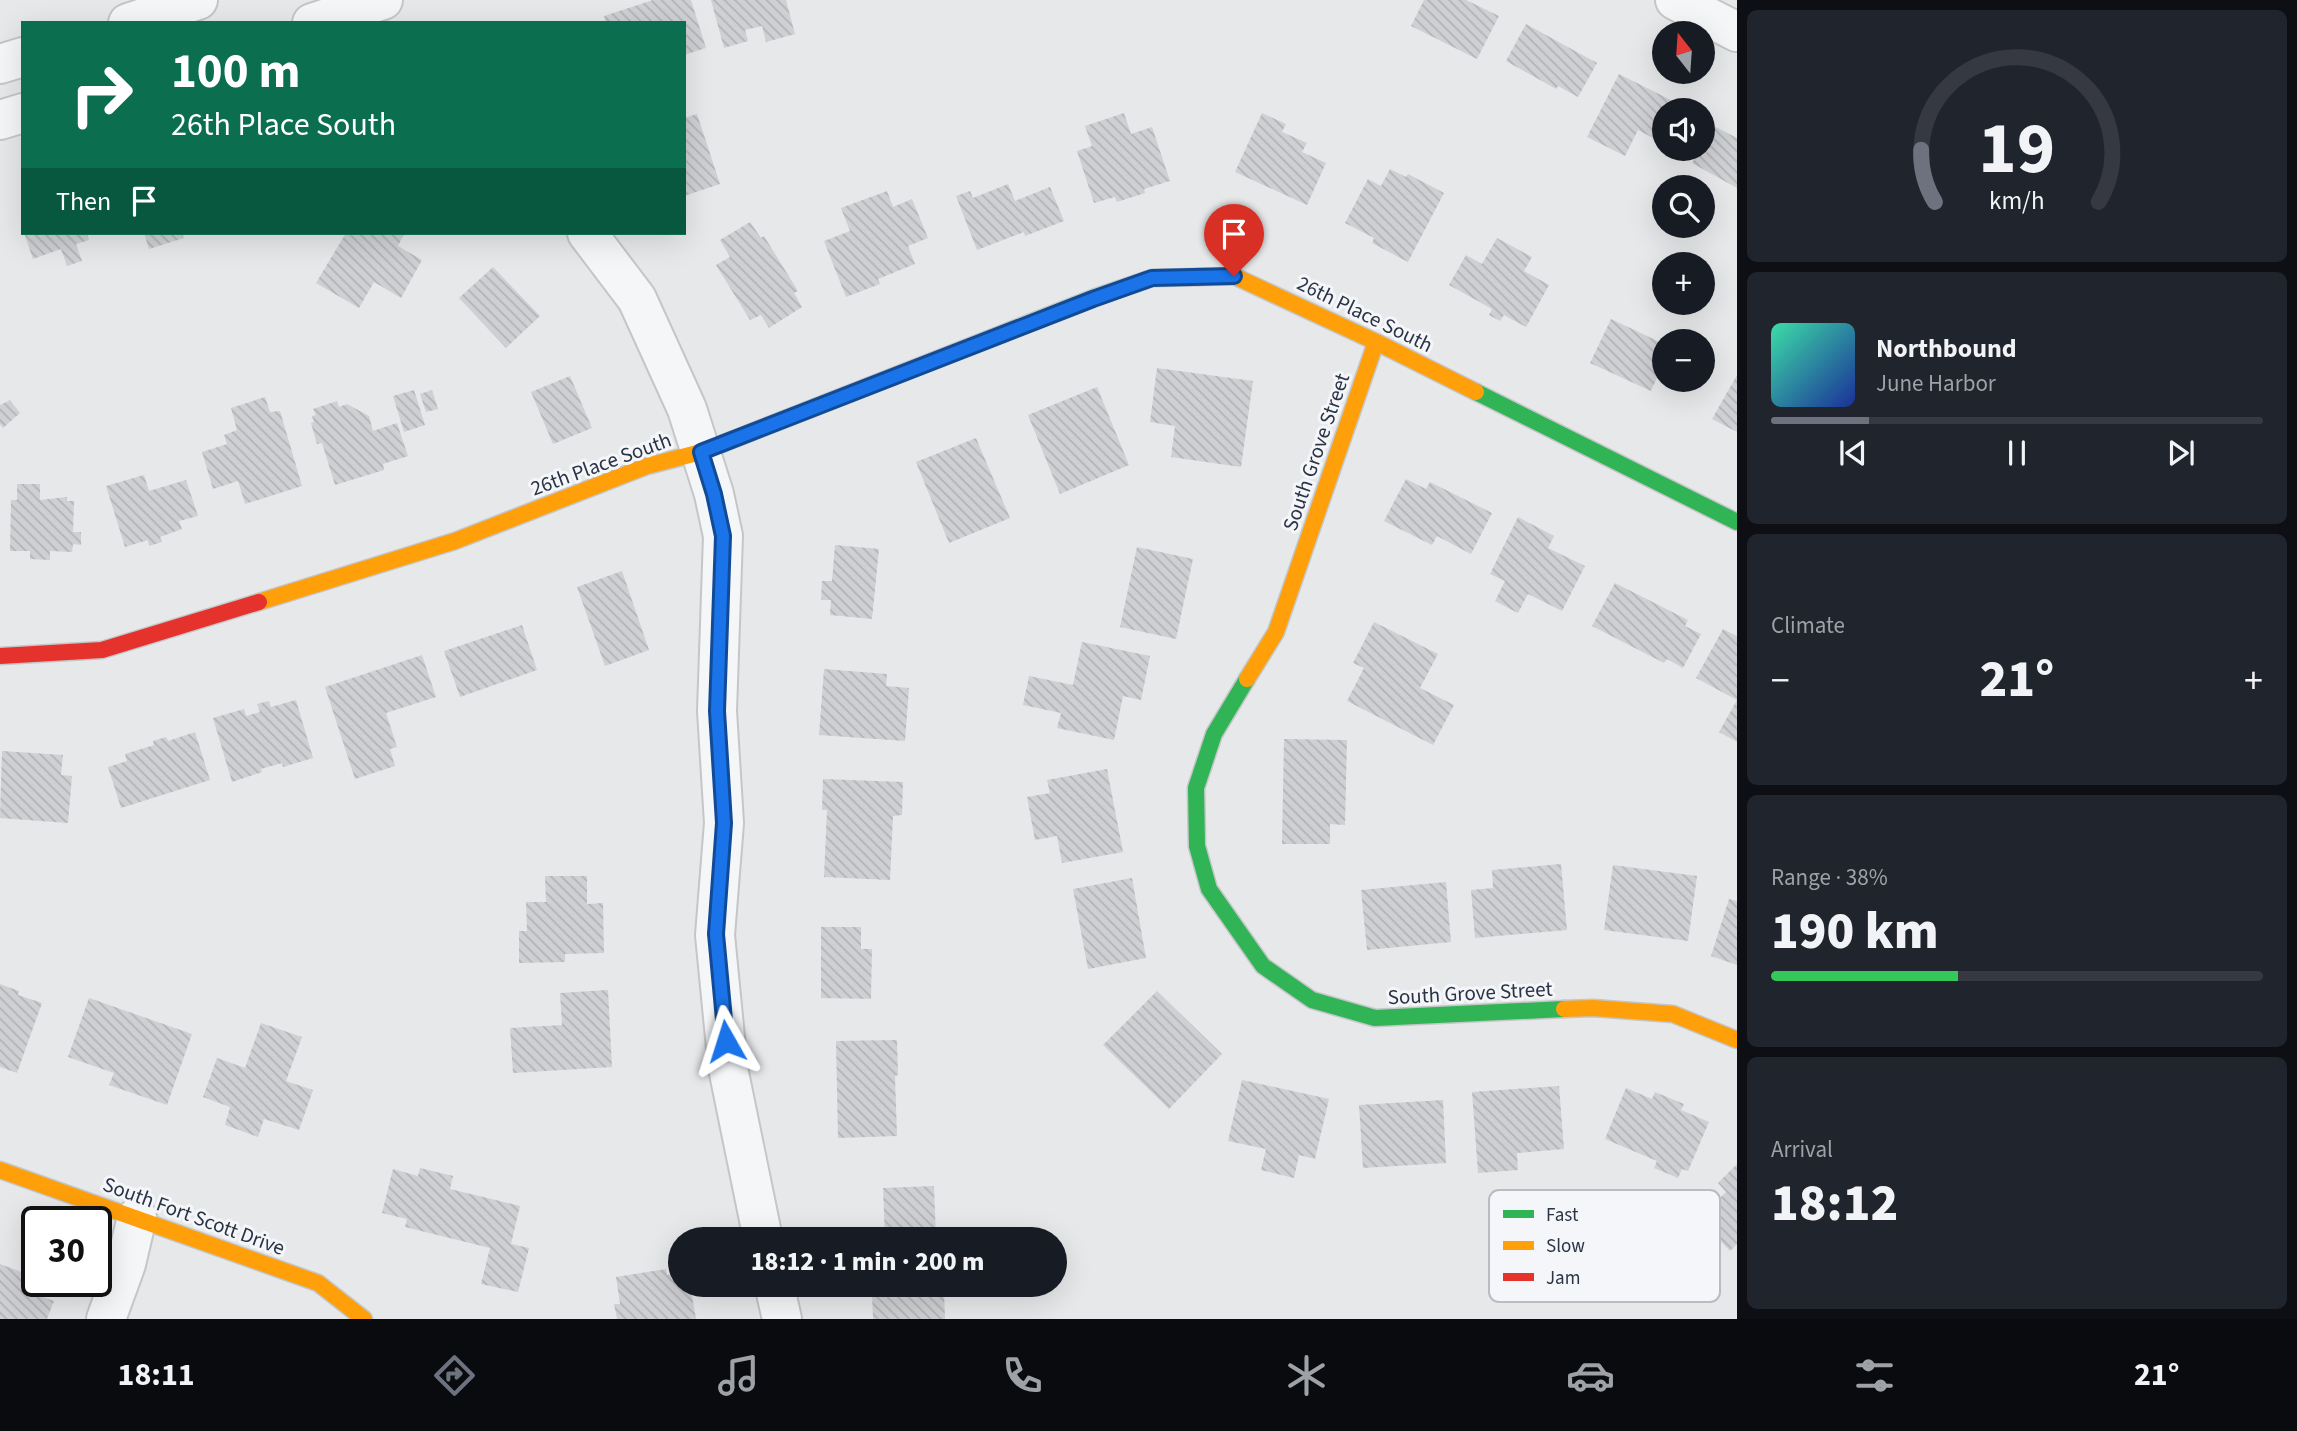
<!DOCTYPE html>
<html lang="en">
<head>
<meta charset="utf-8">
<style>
	:root { --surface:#171b24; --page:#20242c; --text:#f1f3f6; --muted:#9ea1a6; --line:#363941; --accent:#6c737f }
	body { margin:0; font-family:"Source Sans 3",sans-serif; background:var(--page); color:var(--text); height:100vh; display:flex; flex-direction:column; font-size:26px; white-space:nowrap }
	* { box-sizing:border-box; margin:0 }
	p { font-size:23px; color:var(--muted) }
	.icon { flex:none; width:38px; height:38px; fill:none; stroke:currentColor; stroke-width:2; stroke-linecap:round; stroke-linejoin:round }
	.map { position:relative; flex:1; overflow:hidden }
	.details { display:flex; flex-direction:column; gap:10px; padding:10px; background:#0d0f14; width:560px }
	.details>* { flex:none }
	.guide { position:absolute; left:21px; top:21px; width:665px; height:214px; border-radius:0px; box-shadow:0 7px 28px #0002; background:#0b6e4f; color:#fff; overflow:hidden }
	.needle { width:46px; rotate:343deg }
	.buttons { position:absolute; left:1652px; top:21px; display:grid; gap:14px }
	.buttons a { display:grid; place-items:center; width:63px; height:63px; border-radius:50%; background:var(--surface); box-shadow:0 7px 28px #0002; font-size:35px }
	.speed { position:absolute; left:21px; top:1206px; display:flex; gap:14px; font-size:35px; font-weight:700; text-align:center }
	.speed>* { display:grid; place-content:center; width:91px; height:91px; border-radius:50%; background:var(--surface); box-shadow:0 7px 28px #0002; line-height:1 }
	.speed .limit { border:4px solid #111; border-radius:10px; background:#fff; color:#111 }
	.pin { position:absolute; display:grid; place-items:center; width:60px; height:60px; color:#fff; margin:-72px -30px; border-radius:50% 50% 50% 0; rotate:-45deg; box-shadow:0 0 7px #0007 }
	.pin .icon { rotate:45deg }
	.me { position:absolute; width:77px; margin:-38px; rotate:354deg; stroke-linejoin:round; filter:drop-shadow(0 0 5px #0008) }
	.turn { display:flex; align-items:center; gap:24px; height:147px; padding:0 35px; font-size:32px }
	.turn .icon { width:91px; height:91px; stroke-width:2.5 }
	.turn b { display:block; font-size:49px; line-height:60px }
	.then { display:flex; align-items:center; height:66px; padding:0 35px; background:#0003; gap:14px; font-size:26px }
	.big { font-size:52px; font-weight:800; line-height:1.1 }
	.details .tile { flex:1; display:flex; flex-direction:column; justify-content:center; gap:10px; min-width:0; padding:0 24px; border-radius:10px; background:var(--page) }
	.details .dial { align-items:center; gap:0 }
	.dial svg { height:182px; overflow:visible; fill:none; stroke:var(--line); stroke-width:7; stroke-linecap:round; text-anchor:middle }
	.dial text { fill:var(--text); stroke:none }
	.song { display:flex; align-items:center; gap:21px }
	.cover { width:84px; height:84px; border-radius:10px; background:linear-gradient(135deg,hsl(160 70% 55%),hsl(230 70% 35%)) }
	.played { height:7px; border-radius:4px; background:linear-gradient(90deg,var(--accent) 20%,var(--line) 20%) }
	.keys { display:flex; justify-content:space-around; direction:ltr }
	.heat { display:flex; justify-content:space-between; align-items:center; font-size:38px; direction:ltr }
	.charge { height:10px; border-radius:5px; background:linear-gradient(90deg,#34c759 38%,var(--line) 0) }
	.trip { position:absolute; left:668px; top:1227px; width:399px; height:70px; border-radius:35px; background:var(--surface); box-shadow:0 7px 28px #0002; font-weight:800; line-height:70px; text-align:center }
	.menu { display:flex; height:112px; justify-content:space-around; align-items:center; background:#090b0e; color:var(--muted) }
	.menu .icon { width:49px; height:49px }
	.menu .current { color:var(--accent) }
	.menu b { font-size:32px; color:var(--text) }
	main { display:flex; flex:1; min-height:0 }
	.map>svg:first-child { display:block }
</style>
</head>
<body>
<main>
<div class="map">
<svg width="1737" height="1319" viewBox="0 0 1737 1319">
	<defs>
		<pattern id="building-back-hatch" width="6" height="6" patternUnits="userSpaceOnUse" patternTransform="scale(1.75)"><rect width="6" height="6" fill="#ced0d3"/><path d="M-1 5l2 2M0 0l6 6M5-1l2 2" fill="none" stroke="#b1b3b6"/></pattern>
	</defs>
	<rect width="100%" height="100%" fill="#e6e8ea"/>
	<!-- building -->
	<path fill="url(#building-back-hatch)" d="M653 0H691L706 48 684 55V23H606L604 16Z
		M711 0H786L795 34 766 42 762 26 745 30 748 41 724 48Z
		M1424 0H1466L1499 16 1477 59 1411 26Z
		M1526 24 1597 63 1578 97 1558 86 1556 89 1506 61Z
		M1619 74 1691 110H1664V144L1638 130 1625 156 1587 137Z
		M1124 113 1131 134 1152 127 1170 181 1144 189 1145 193 1117 202 1115 197 1094 203 1077 151 1092 146 1085 126Z
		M1262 113 1286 124 1282 132 1307 143 1302 152 1326 163 1307 205 1235 172Z
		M697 114 720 184 684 196V118Z
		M1714 126 1737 138V188L1692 163 1700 149H1703Z
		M1390 169 1406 177 1408 174 1444 193 1408 262 1372 243 1374 238 1345 223 1368 179 1381 186Z
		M1008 184 1015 201 1050 187 1064 221 1025 236 1024 232 977 250 956 196 970 191 973 198Z
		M887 191 893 207 912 199 928 238 908 246 915 264 878 279 880 284 846 297 824 241 850 231 841 208Z
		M750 222 761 238 764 236 798 291 794 293 802 307 769 328 761 315 750 320 716 265 730 257 720 240Z
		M24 233H87L89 240 76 244 82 261 67 266 61 249 33 259Z
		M144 233H182L184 238 149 249Z
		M346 233 404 234 398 246 422 260 401 298 374 282 359 308 316 283Z
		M1497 238 1532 257 1524 271 1549 285 1526 327 1504 315 1500 321 1489 315 1492 309 1449 285 1466 255 1482 264Z
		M493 267 540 316 506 348 459 298Z
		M1611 319 1664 344V362L1651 391 1590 363Z
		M1157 368 1253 381 1241 467 1171 457 1175 426 1150 422Z
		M1737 375V432L1712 419Z
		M570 376 592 428 553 444 531 392Z
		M1097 387 1129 465 1060 494 1028 415Z
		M414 390 425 425 404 432 393 396Z
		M432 390 438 409 426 412 420 394Z
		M265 397 270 412 280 411 302 486 245 504 238 481 213 489 202 452 227 444 224 435 237 430 231 408Z
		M10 400 20 413 3 428 0 424V405Z
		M337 401 339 407 347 404 369 416 373 431 397 423 408 456 383 464 384 470 335 485 322 443 317 444 311 423 314 422 312 416 316 415 313 409Z
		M976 438 1010 518 949 543 916 462Z
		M144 475 149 491 186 480 198 516 179 521 182 529 160 537 162 542 149 546 148 540 125 547 106 486Z
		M1406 479 1426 489 1430 482 1492 513 1471 554 1437 536 1432 545 1384 521Z
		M17 484H40V500L67 497V501H74L73 532H81V545L73 544 72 552 50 551V560L30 559V551H10L11 500H17Z
		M1518 517 1554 536 1548 548 1585 566 1562 611 1528 594 1518 613 1495 601 1505 581 1490 574Z
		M835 545 879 549 872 619 830 615 831 600H821L822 581H832Z
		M1137 547 1193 559 1176 639 1120 627Z
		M622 571 649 650 605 666 577 587Z
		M1615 583 1688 620 1685 626 1701 634 1683 668 1667 659 1664 663 1592 626Z
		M1374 622 1438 654 1420 688 1454 705 1433 745 1347 701 1364 668 1353 663Z
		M522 625 537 670 460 697 444 651Z
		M1723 629 1737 636V742L1719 732 1737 700 1696 678Z
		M1082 642 1150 656 1141 700 1123 696 1114 740 1057 728 1061 713 1023 705 1029 676 1073 685Z
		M422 655 436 697 386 713 397 747 390 749 395 766 355 779 325 687Z
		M824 669 887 674 886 686 909 688 905 741 819 735Z
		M296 700 313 758 283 767 282 763 261 769 262 772 232 782 213 718 244 709 246 716 260 712 257 704 269 701 271 707Z
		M195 732 210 780 121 808 108 767 127 761 125 754 154 745 153 741 166 737 168 741Z
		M1284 739 1347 740 1345 825 1330 824V844H1282Z
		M2 751 63 755 61 775 72 776 68 823 0 818Z
		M1107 769 1123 852 1062 863 1057 836 1035 840 1027 797 1050 793 1047 780Z
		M823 779 903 782 902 815 893 816 890 880 824 877 827 810H822Z
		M1561 864 1567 930 1475 938 1471 890 1493 888 1492 870Z
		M1613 865 1697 876 1688 941 1604 930Z
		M545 876H587V904L603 903 604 953 565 954V962L519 963V931H527L526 902H546Z
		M1132 878 1146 958 1088 969 1073 889Z
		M1446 882 1451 942 1367 950 1361 890Z
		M1729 899 1737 901V965L1711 956Z
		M821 927H861V949H872L871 999 821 998Z
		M0 984 19 991 18 995 42 1003 17 1073 0 1067Z
		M608 990 612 1067 513 1073 510 1028 562 1025 560 993Z
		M1157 991 1222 1054 1169 1109 1103 1045Z
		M89 998 192 1034 167 1105 109 1085 114 1073 68 1057Z
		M261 1023 302 1037 286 1081 313 1090 299 1130 264 1119 258 1137 225 1125 230 1107 203 1097 217 1058 245 1068Z
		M897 1040 898 1075 895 1076 897 1136 838 1138 836 1041Z
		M1242 1080 1329 1099 1315 1159 1299 1155 1294 1178 1261 1170 1266 1149 1228 1141Z
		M1559 1086 1564 1149 1517 1153 1518 1170 1478 1173 1472 1092Z
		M1626 1088 1652 1099 1655 1092 1684 1104 1681 1110 1709 1122 1688 1171 1682 1169 1678 1178 1654 1168 1657 1161 1605 1139Z
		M1443 1100 1446 1163 1363 1168 1359 1105Z
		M1737 1164V1244L1730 1251 1699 1219 1726 1192 1718 1183Z
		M420 1168 453 1176 450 1189 520 1206 511 1244 529 1248 518 1292 481 1284 490 1248 405 1227 407 1219 382 1213 393 1169 418 1176Z
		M934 1186 936 1239H885L883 1188Z
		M0 1264 35 1277 29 1292 54 1301 47 1319H0Z
		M666 1269 667 1275 681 1272V1284H690L696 1319H617L614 1304H620L616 1277Z
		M944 1290 945 1319H873L872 1294Z"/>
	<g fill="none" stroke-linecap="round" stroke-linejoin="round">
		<defs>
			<path id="street" d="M1675 0 1737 32
				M128 23 198 0
				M312 23 383 0
				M0 64 23 57
				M0 120 23 113
				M587 233 637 299 687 409 714 494 723 536 717 711 724 823 715 935 728 1068 763 1239
				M774 1284 782 1319
				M106 1319 126 1264 137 1217"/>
			<path id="fast" d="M1476 392 1737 522
				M724 443 1093 298 1152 278 1198 277
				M1247 679 1214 734 1196 788 1197 846 1209 889 1263 966 1312 1000 1375 1018 1564 1009"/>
			<path id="slow" d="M1198 277 1234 276 1376 342 1476 392
				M259 602 455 541 647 466 701 452 724 443
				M1247 679 1276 632 1376 342
				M1564 1009 1593 1008 1673 1014 1737 1040
				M0 1170 318 1283 364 1319"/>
			<path id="jam" d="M0 656 102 650 259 602"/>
		</defs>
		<!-- street casing -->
		<use href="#street" stroke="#c4c6c8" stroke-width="42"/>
		<!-- fast casing -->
		<use href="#fast" stroke="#c4c6c8" stroke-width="19"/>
		<!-- slow casing -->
		<use href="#slow" stroke="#c4c6c8" stroke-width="19"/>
		<!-- jam casing -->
		<use href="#jam" stroke="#c4c6c8" stroke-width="19"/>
		<!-- street -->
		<use href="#street" stroke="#f5f6f7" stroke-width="38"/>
		<!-- fast -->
		<use href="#fast" stroke="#30b455" stroke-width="16"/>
		<!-- slow -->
		<use href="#slow" stroke="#ff9f0a" stroke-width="16"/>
		<!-- jam -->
		<use href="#jam" stroke="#e5322d" stroke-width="16"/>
	</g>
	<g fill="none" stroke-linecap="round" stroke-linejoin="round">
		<defs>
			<path id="route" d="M726 1041 716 934 724 823 717 711 723 536 714 494 701 452 1093 299 1152 278 1234 276"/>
		</defs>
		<!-- route casing -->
		<use href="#route" stroke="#114b97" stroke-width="18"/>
		<!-- route -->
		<use href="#route" stroke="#1a73e8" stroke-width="12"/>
	</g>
	<g text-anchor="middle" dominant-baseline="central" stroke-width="6" stroke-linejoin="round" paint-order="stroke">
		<!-- street labels -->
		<g font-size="21" fill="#2b3445" stroke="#f4f6f9">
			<text transform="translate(1365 314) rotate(26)">26th Place South</text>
			<text transform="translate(1316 452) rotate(-71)">South Grove Street</text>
			<text transform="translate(601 464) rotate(-20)">26th Place South</text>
			<text transform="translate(1470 993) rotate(-3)">South Grove Street</text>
			<text transform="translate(194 1216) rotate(20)">South Fort Scott Drive</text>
		</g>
	</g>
	<!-- legend -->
	<rect x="1489" y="1190" width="231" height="112" rx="10" fill="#f4f6f9" stroke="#b8bcc3" stroke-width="2"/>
	<rect x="1503" y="1210" width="31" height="8" fill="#30b455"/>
	<rect x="1503" y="1241" width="31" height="9" fill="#ff9f0a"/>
	<rect x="1503" y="1273" width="31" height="8" fill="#e5322d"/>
	<g font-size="19" fill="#2b3445">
		<text x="1546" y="1221">Fast</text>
		<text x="1546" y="1252">Slow</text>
		<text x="1546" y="1284">Jam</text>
	</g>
</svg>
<div class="buttons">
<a><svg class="needle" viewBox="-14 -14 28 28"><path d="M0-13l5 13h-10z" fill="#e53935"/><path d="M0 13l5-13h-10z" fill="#9ea1a6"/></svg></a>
<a><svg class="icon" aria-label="sound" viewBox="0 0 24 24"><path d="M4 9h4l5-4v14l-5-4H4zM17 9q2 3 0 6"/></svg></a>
<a><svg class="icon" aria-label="search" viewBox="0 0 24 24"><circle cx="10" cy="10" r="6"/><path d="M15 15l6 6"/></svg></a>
<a>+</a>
<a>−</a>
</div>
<div class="speed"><div class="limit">30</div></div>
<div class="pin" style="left:1234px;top:276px;background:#d93025"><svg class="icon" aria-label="arrive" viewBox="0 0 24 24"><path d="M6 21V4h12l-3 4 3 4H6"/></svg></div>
<svg class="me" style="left:726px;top:1041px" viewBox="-20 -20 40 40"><path d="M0-17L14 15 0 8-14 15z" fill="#1a73e8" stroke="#fff" stroke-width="4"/></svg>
<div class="trip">18:12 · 1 min · 200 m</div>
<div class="guide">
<div class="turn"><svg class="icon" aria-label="right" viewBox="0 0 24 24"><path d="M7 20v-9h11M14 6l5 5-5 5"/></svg><div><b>100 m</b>26th Place South</div></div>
<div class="then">Then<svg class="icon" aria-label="arrive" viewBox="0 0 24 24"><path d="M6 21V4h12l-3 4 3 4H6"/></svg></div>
</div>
</div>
<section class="details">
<div class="tile dial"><svg viewBox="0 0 100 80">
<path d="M14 69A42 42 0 1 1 86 69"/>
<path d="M14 69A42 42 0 0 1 8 46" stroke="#6c737f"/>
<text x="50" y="56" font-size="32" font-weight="700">19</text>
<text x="50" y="72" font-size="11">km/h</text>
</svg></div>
<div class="tile">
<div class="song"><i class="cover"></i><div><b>Northbound</b><p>June Harbor</p></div></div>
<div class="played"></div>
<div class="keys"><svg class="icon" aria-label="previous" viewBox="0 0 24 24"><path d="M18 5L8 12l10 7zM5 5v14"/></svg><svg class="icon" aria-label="pause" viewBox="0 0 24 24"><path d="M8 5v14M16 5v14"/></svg><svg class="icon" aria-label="next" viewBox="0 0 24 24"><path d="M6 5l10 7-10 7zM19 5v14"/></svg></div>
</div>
<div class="tile"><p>Climate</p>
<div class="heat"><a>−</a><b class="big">21°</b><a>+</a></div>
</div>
<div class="tile"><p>Range · 38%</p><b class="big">190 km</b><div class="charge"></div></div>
<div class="tile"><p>Arrival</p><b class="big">18:12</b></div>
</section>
</main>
<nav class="menu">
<b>18:11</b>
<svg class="icon current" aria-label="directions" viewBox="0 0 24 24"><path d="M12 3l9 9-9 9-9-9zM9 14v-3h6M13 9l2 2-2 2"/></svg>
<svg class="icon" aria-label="music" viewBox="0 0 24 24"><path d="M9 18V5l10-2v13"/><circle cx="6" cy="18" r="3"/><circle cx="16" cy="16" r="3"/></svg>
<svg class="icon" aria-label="phone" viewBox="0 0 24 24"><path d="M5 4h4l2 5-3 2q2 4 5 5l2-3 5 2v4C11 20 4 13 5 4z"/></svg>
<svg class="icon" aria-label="climate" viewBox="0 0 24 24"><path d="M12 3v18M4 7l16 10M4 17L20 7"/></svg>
<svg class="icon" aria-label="car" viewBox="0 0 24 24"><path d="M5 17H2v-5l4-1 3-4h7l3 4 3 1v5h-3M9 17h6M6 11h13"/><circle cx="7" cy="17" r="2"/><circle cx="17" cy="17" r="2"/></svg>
<svg class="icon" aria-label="filters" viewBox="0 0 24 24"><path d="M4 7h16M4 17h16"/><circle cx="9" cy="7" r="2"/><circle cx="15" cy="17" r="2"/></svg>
<b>21°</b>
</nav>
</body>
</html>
